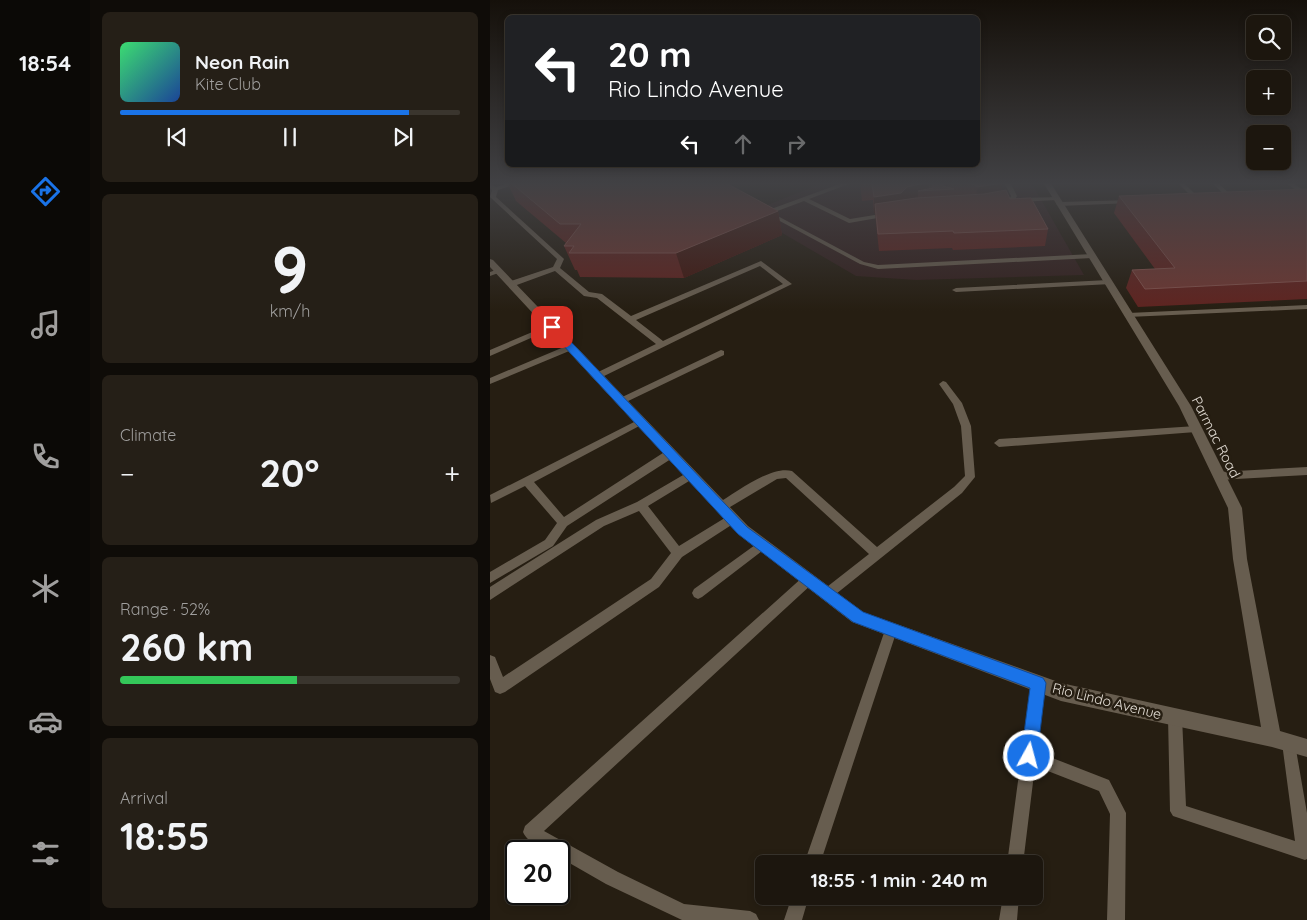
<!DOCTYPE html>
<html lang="en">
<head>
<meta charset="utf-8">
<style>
	:root { --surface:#1c160e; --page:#251f17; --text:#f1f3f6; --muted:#a09f9e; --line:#3a352e; --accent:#1a73e8 }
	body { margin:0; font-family:Quicksand,sans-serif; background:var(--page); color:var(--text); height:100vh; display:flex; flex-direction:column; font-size:19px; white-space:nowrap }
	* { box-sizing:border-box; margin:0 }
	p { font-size:16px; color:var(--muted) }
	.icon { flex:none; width:28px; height:28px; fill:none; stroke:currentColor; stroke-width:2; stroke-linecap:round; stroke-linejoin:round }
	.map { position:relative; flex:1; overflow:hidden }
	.details { display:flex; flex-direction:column; gap:12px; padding:12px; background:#0f0c08; width:400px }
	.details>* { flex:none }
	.guide { position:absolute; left:15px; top:15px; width:475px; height:152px; border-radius:8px; box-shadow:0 2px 8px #0003,0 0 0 1px var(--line); background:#202124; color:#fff; overflow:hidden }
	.fabs { position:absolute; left:756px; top:15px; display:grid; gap:10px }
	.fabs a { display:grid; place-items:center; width:45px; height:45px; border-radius:8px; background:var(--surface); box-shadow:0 2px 8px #0003,0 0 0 1px var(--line); font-size:25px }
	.speed { position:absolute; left:15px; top:840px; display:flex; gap:10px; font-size:25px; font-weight:700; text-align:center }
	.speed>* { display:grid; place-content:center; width:65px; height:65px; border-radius:50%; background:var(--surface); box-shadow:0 2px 8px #0003,0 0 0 1px var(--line); line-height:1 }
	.speed .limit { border:2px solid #111; border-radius:8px; background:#fff; color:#111 }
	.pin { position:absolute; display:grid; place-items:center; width:42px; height:42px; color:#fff; margin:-21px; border-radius:10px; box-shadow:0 2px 8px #0006 }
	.me { position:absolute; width:55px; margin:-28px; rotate:7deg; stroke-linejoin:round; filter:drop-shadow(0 0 4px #0008) }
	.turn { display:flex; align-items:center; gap:18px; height:105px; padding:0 20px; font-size:22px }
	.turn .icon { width:65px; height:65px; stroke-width:2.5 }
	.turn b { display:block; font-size:35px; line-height:42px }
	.lanes { display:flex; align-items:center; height:48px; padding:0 20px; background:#0003; justify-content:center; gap:25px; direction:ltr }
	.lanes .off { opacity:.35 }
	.big { font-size:38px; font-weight:700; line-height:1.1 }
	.details .card { flex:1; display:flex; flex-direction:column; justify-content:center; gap:8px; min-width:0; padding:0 18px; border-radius:8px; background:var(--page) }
	.details .dial { align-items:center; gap:0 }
	.dial b { font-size:65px; line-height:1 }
	.song { display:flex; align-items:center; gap:15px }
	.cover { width:60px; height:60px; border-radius:8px; background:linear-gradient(135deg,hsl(140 70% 55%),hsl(220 70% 35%)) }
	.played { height:5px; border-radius:2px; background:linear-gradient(90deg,var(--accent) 85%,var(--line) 85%) }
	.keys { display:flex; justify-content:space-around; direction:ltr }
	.heat { display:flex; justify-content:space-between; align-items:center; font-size:28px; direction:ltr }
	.charge { height:8px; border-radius:4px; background:linear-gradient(90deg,#34c759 52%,var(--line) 0) }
	.trip { position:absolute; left:265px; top:855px; width:288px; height:50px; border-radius:8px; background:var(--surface); box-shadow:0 2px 8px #0003,0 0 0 1px var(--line); font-weight:700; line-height:50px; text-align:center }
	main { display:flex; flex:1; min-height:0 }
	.tabs { display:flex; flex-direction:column; width:90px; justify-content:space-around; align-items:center; background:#0b0906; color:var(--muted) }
	.tabs .icon { width:35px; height:35px }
	.tabs .selected { color:var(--accent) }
	.tabs b { font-size:22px; color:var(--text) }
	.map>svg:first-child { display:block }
</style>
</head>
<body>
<main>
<nav class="tabs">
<b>18:54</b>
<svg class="icon selected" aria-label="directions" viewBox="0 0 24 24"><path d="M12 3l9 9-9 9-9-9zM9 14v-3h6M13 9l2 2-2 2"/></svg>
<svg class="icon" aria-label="music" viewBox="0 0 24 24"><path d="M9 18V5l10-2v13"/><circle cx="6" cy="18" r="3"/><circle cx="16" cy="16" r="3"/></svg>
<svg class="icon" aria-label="phone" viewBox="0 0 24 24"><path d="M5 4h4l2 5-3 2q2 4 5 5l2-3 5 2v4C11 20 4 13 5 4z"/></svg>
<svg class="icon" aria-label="climate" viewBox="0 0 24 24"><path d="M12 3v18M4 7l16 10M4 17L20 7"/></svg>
<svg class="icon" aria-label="car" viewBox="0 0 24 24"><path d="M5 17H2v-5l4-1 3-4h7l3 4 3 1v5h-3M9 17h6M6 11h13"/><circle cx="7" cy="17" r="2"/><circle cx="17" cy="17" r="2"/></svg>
<svg class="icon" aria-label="filters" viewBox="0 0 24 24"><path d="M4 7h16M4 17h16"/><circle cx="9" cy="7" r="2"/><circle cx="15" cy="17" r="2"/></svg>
</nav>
<section class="details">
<div class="card">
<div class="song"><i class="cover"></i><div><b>Neon Rain</b><p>Kite Club</p></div></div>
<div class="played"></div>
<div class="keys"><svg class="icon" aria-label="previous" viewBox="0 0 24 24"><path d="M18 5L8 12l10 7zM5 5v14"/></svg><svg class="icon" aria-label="pause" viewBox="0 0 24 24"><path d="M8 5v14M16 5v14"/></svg><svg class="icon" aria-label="next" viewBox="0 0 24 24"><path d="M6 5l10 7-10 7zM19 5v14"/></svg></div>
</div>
<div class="card dial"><b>9</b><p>km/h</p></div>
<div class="card"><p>Climate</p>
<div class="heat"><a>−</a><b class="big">20°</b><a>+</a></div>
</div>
<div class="card"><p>Range · 52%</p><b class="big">260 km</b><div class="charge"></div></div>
<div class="card"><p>Arrival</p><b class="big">18:55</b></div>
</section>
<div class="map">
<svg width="817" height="920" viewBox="0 0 817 920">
	<rect width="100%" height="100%" fill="#261e12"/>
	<!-- commercial -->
	<path fill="#34211f" d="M335 182H541L594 275 426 280 366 276 258 213Z"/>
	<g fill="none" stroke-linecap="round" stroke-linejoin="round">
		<!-- lane -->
		<path fill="#675d4f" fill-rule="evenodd" d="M22 182H32L8 190 6 197 73 258 74 259 70 268 99 292 112 294 141 316 271 261 302 284 110 378H104L103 376 104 374 166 344 107 298 94 296 65 271 24 286H18V282L63 267 67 259 0 197 2 190 0 188V184L6 187ZM270 266 293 284 173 341 146 320Z
			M355 182H364L319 199 360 219 397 213 400 215 399 216 359 223 314 201 282 213 374 262 388 265 602 254 605 256 602 258 388 269 370 264 273 212Z
			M514 182H520L527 196 524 201 519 200 521 196Z
			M687 182H693L709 198V200H698V198L702 197Z
			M721 182H727L743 197V199H739Z
			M795 182H802L817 193V196H814Z
			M568 197 569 198 566 200 530 202 527 200 530 198Z
			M643 200V202L641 203 569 206 566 204 569 202Z
			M9 269 11 270V272L0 276V272Z
			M618 280H621V284L466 292 462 290 466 288Z
			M817 305V309L638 317 634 315 638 313Z
			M59 325H65L66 327 0 356V350Z
			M81 344 84 345V349L0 384V378Z
			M231 350 234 351V355L134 403 131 404 126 401 128 399Z
			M453 381 456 382 472 403 481 426 485 477 472 493 341 598 337 600 333 598 331 594 333 590 379 554 296 478 287 479 235 510 231 511 227 510 226 507 227 504C245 493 281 465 302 471L387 547 464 487 475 476 471 426 463 404 449 384Z
			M150 419 153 420 155 422 153 424 44 482 74 517 176 451H184L185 454 184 457 77 526 63 546 0 583V572L55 540 67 523 35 486 1 503 0 495Z
			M706 426 711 429 706 432 509 447 504 443 509 439Z
			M817 467V475L729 480 725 479 724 476 725 473 729 472Z
			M200 471 204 472 205 475 204 478 158 506 189 546 238 516 242 514 246 516 247 519 246 522 192 557 169 587 15 692 10 694 5 692 0 679V655L5 657 13 677 161 579 181 553 149 511 114 526 0 600V587L106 520 147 502Z
			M272 540 276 542 278 545 276 548 212 597 208 599 204 597 202 593 204 589Z
			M318 575 322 576 324 580 322 584 54 831 128 872 194 904 260 911 266 914 269 920H192L116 884 69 857V851C57 851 38 844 33 832L35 826 314 576Z
			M401 624 405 626 407 630 330 864H314L395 630 397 626Z
			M548 676 553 678 555 683 547 752 619 780 636 813 635 920H617L620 814 609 791 545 766 533 864H517L541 683 543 678Z
			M685 710 690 712 692 717 696 806 805 841 792 743 794 738 799 736 804 738 817 813V859L815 860 683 816 680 811 678 717 680 712Z
			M302 896H319L312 920H294Z
			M513 896H529L527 920H509Z"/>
		<!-- street -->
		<path fill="#675d4f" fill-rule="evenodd" d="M553 182H560L701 406 752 508 757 559 790 731 817 739V757L782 747 571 701 362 622 248 534 0 267V259L3 260 258 526 373 612 571 683 771 727 743 559 738 508 689 406Z"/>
	</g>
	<!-- wall -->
	<path fill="#5f2420" d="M17 182H234L288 211 292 235 194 278 90 277 87 270H85L74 246 76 243 26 201Z
		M370 182H512L511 191 520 199 558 229 555 246 463 250 462 248 389 251 385 213H384L383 200 372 201Z
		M817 189V299L648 307 636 288 642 270 665 269 624 213 629 196Z"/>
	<!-- shaded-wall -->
	<path fill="#421912" d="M439 182V190L428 191V201L385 204V213H384V197L417 187Z
		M455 182H457V189L453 190V183Z
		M512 183 510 199 486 204 487 187Z
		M288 211 292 235 194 278 186 253Z"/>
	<!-- building -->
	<path fill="#6d3833" stroke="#7f514c" d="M20 182H234L288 211 186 253H79L84 246H74L91 224H70Z
		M371 182H438L417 187 411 193 384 197 382 184H371Z
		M440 182H455L453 183V186L464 189 428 191 443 188V183Z
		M468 182H512V183L487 187 483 184Z
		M817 189V281L655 289 642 270 685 268 629 196Z
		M516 190 520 199 541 198 558 229 464 233 463 231 388 234 385 204 426 198 494 194Z"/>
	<!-- sky -->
	<linearGradient id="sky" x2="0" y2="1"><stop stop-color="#15100a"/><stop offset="0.59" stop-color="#414144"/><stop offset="1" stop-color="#414144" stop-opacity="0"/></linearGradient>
	<rect width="817" height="311" fill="url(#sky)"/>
	<!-- route -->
	<path fill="#1a73e8" stroke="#114b97" d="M58 325H65L257 527 373 612 553 678 556 683 547 756 545 762 539 764 533 762 531 756 540 688 363 622 248 534 58 329Z"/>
	<g text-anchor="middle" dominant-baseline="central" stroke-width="5" stroke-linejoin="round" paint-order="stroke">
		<!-- street labels -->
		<g font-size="14" fill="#e2dcd4" stroke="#261e12">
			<text transform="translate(726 437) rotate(63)">Parmac Road</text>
			<text transform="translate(617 701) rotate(14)">Rio Lindo Avenue</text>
		</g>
	</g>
</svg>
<div class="fabs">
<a><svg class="icon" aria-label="search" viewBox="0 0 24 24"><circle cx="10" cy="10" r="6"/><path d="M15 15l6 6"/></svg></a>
<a>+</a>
<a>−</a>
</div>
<div class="speed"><div class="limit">20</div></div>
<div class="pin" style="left:62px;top:327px;background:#d93025"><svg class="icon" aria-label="arrive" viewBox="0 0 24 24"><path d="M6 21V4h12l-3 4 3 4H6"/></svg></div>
<svg class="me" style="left:539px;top:756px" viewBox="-20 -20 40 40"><circle r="17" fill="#1a73e8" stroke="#fff" stroke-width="3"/><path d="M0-11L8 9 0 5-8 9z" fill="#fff"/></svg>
<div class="trip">18:55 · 1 min · 240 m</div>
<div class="guide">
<div class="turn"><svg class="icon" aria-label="left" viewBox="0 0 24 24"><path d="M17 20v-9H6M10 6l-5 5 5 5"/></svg><div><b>20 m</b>Rio Lindo Avenue</div></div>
<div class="lanes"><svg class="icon" aria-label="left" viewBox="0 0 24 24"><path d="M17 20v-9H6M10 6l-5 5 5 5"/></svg><svg class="icon off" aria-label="ahead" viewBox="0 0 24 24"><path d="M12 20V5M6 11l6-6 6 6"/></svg><svg class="icon off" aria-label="right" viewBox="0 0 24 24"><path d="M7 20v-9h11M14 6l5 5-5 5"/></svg></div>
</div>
</div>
</main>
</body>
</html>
